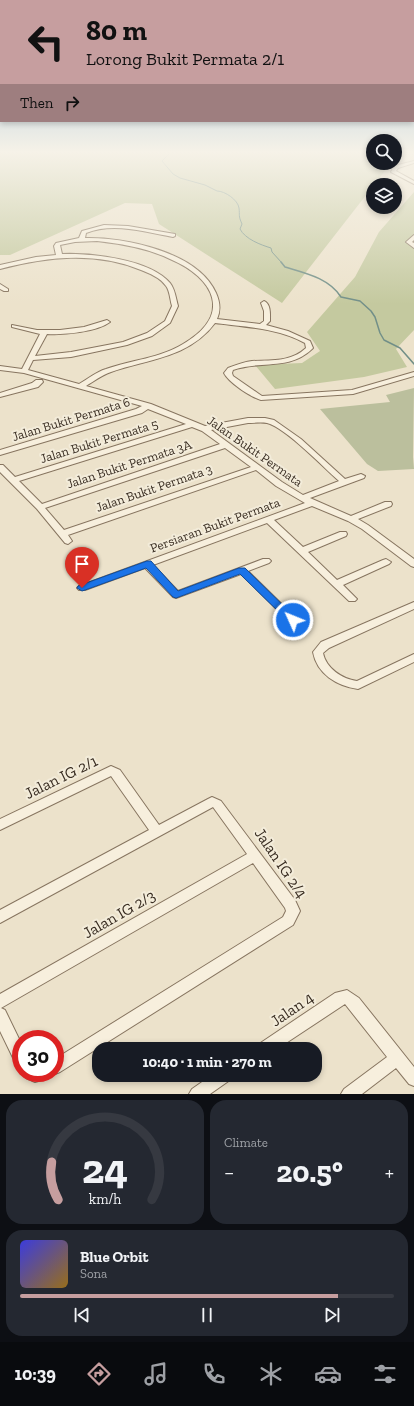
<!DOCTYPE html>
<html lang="en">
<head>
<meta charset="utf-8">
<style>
	:root { --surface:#171b24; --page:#242831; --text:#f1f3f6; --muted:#9ea1a6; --line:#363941; --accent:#c69e9f }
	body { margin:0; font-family:"Zilla Slab",serif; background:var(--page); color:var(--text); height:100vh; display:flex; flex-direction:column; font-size:15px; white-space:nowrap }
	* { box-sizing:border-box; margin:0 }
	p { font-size:13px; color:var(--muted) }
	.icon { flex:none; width:22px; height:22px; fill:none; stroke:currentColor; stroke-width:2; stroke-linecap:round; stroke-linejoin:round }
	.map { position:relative; height:1094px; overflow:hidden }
	.details { display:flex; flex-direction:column; gap:6px; padding:6px; background:#0d0f14; flex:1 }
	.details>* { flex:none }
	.top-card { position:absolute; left:0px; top:0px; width:414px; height:122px; box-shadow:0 2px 6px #0003; background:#c69e9f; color:#111; overflow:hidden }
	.fabs { position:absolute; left:366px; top:134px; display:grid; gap:8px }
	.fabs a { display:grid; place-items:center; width:36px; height:36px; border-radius:50%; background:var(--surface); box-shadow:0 2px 6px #0003; font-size:20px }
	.speed { position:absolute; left:12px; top:1030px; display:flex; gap:8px; font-size:20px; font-weight:700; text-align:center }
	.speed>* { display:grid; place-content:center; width:52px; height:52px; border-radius:50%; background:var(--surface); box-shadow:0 2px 6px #0003; line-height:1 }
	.speed .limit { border:6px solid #d22; background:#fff; color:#111 }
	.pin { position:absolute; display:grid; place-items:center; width:34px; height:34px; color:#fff; margin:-41px -17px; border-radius:50% 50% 50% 0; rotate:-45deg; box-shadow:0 0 4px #0007 }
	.pin .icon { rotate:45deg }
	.me { position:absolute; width:44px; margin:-22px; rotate:314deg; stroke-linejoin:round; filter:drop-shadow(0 0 3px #0008) }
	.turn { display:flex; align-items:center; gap:14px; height:84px; padding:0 20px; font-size:18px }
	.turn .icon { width:52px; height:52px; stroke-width:2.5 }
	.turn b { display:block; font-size:28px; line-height:34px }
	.then { display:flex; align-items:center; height:38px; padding:0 20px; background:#0003; gap:8px; font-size:15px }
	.big { font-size:30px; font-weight:700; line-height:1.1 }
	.details .card { flex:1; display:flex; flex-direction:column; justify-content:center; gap:6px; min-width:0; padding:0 14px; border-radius:16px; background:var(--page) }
	.details .dial { align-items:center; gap:0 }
	.dial svg { height:104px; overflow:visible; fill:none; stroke:var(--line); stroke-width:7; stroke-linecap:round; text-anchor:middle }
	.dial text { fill:var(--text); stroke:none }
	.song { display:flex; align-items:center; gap:12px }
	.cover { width:48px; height:48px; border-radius:6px; background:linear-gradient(135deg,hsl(240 70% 55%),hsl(40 70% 35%)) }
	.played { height:4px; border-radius:2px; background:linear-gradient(90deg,var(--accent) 85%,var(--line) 85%) }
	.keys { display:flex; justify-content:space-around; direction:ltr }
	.heat { display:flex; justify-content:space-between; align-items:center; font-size:22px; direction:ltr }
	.details .tiles { flex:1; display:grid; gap:6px; grid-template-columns:1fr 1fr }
	.card:last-child { grid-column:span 2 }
	.trip { position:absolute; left:92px; top:1042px; width:230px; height:40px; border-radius:16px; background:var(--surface); box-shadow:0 2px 6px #0003; font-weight:700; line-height:40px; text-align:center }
	.tabs { display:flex; height:64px; justify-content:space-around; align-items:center; background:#090b0e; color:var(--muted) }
	.tabs .icon { width:28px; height:28px }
	.tabs .selected { color:var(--accent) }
	.tabs b { font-size:18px; color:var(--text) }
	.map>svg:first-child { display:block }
</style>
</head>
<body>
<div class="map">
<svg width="414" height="1094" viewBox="0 0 414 1094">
	<rect width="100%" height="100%" fill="#ece2cb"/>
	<!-- green -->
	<path fill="#c4c99f" d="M0 151H373V163H391L282 303 159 224 152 204 125 203 10 255H0Z
		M414 192V330L396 349 407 367 364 377 275 389 255 365 302 363 320 351 307 332 355 277 379 232Z"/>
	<!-- cemetery -->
	<path fill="#bbbf9d" d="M414 388 413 457 414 469 378 471 367 464 320 409 390 402 386 395Z"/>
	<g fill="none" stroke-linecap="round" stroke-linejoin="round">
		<!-- stream-far1 -->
		<path stroke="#728f88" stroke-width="1" d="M169 154 162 161 173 174 180 178 205 185 217 191C225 191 238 200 239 208 240 216 238 215 242 224L240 229C245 239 261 245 271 248L272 252 282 263"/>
		<!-- stream -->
		<path stroke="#728f88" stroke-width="1.5" d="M281 262 285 267C305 273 329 278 341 297L360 301 371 311 375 317 380 333 384 340 400 348 414 364"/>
		<defs>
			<path id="minor" d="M414 161V163L398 168 396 171 414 181V184L391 172 394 166Z
				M104 225 128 226 175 234V236L173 237C145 232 114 222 86 233L85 238C125 237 198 252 216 293 220 302 221 310 217 319L260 324 264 321V311L261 303 264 301C271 304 270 314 270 321L266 325 288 331 310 341 313 348 312 349C289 371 261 360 233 370L232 373 233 376 259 394 262 396 352 390 414 372V376L353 394 261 400C251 397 229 383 224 373L228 368C236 365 244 362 252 361 272 360 291 362 306 348L305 343C277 328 246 327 215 323 189 358 148 359 111 372 102 375 94 381 86 386L151 404 205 426 248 418H265L274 420 301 439 345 479 361 474 365 476 364 478 310 498 351 516 385 502H391L392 504 391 506 358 519 368 525 414 559V567L411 566 362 529 348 521 312 506 274 520 303 547 340 532H346L347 534 346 536 308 552 337 580 383 560 386 559 391 562 389 564 343 585 357 599 355 601H349L267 523 153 565 178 591 263 559H269L271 561 269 563 248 571 296 618 298 620 296 622H290L241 574 176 598 173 597 145 568 85 590H79L77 588 79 586 305 503 276 486 256 470 68 535 72 541 68 544 65 543 37 509 0 472V465H3L15 477 186 424 148 409 142 413 0 455V450L136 409 142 406 24 373 0 370V366L22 369 40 334 12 327V325L37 330H60L84 327 107 320 110 322C97 332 63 335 47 334L35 356 71 352 123 342 147 333 165 321 172 306C170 300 170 291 166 286 161 278 149 273 141 270 94 251 47 257 0 269V265L36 257 56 255 54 246 56 243 79 238 82 231ZM97 241C122 244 147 248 170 259 215 278 233 315 183 344 160 358 132 360 106 369 96 372 88 379 79 384L28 370 33 360 71 357 127 345 152 336 170 323 178 306C176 299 175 289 170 283 150 259 91 253 62 254L60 245 75 242ZM248 423C254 423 261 422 267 423 286 428 323 467 339 481L303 495 282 482 211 430ZM192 427 202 431 220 444 42 504 19 481ZM225 448 251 467 64 530 45 508Z
				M414 235V240L412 242 414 243V248L406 242Z
				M0 284 8 289V291H4L0 289Z
				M36 380H42L43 382 38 387 0 397V393L32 383Z
				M414 602V609L329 648 323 653C326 668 342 679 357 681L414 654V662L358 689C337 686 317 674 313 652L321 642Z
				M111 766 120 770 159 825 208 799 212 797 221 801 295 900 300 911 293 925 60 1072 55 1074 52 1073H55V1059L283 917 286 911 285 908 253 863 1 1008 5 1010 21 1043V1066L16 1064 0 1031V994L247 854 213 807 0 923V910L149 830 111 776 0 830V819Z
				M347 990 359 998 414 1067V1086L409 1084 396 1068 362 1094H341L344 1089 387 1057 345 1004 277 1049H257L259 1044 335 993Z
				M24 1073H51L49 1078 35 1082 26 1078Z
				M212 1075H232L230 1080 210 1094H189L192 1089Z"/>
		</defs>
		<!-- minor casing -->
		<use href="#minor" stroke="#877560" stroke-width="2"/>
		<!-- minor -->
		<use href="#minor" fill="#f7efdd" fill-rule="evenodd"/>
	</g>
	<!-- sky -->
	<linearGradient id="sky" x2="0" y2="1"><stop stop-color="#8fb9d6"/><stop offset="0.5" stop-color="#f6f2e8"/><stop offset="1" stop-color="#f6f2e8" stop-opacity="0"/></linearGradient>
	<rect width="414" height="304" fill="url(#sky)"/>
	<!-- route -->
	<path fill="#1a73e8" stroke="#114b97" d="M147 561H151L178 591 239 568H245L298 620 293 623 289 622 240 574 176 598 173 597 146 568 85 590 82 591 77 588 78 586Z"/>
	<g text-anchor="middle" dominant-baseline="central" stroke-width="4" stroke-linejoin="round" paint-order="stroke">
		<!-- street labels -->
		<g font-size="13" fill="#392d22" stroke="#f3ecda">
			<text transform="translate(71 419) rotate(-17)">Jalan Bukit Permata 6</text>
			<text transform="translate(99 441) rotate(-17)">Jalan Bukit Permata 5</text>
			<text transform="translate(255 451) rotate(35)">Jalan Bukit Permata</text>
			<text transform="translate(129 464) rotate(-18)">Jalan Bukit Permata 3A</text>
			<text transform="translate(154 488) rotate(-19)">Jalan Bukit Permata 3</text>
			<text transform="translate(215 525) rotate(-20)">Persiaran Bukit Permata</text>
		</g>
		<!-- near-street labels -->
		<g font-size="16" fill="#392d22" stroke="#f3ecda">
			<text transform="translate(61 777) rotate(-26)">Jalan IG 2/1</text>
			<text transform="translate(281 863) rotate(56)">Jalan IG 2/4</text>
			<text transform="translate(119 914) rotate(-30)">Jalan IG 2/3</text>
			<text transform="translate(292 1009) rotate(-34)">Jalan 4</text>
		</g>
	</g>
</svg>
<div class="fabs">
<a><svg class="icon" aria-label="search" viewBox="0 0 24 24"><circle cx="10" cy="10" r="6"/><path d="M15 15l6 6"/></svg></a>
<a><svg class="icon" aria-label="layers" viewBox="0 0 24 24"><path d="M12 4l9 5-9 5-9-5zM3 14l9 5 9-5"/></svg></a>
</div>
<div class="speed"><div class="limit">30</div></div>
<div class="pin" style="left:82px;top:588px;background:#d93025"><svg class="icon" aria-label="arrive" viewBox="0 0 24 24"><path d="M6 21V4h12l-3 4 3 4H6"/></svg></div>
<svg class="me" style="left:293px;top:620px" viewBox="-20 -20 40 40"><circle r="17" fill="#1a73e8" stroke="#fff" stroke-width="3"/><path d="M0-11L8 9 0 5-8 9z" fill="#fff"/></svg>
<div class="trip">10:40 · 1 min · 270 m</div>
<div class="top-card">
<div class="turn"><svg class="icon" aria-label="left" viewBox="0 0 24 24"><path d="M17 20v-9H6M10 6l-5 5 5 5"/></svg><div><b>80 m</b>Lorong Bukit Permata 2/1</div></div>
<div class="then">Then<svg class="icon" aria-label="right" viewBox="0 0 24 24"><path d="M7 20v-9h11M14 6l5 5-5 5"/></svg></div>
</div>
</div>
<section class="details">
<div class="tiles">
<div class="card dial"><svg viewBox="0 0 100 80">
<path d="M14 69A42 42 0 1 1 86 69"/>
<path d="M14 69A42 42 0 0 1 9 40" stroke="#c69e9f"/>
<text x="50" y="56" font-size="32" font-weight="700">24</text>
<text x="50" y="72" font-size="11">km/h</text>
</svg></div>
<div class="card"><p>Climate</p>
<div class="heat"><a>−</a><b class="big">20.5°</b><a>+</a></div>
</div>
<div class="card">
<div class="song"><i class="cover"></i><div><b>Blue Orbit</b><p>Sona</p></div></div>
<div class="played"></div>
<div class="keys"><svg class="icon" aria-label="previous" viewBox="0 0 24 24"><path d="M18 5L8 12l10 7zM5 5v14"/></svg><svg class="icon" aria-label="pause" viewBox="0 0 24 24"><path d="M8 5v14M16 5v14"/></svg><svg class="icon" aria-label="next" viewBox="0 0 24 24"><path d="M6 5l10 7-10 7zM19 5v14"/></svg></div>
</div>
</div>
</section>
<nav class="tabs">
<b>10:39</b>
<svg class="icon selected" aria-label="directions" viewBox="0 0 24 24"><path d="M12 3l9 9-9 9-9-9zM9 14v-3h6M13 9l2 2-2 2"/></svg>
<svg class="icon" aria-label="music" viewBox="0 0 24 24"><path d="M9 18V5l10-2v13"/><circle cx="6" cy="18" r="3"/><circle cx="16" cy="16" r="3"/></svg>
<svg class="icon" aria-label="phone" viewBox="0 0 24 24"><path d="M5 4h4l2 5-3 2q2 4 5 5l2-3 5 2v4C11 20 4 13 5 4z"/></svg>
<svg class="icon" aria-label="climate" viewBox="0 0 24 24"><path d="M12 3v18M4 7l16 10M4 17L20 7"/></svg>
<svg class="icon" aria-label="car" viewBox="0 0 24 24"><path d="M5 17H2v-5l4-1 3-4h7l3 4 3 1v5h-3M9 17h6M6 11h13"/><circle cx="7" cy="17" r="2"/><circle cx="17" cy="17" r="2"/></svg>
<svg class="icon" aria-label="filters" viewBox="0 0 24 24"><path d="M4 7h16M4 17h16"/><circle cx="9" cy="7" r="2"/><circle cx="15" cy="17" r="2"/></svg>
</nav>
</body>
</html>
